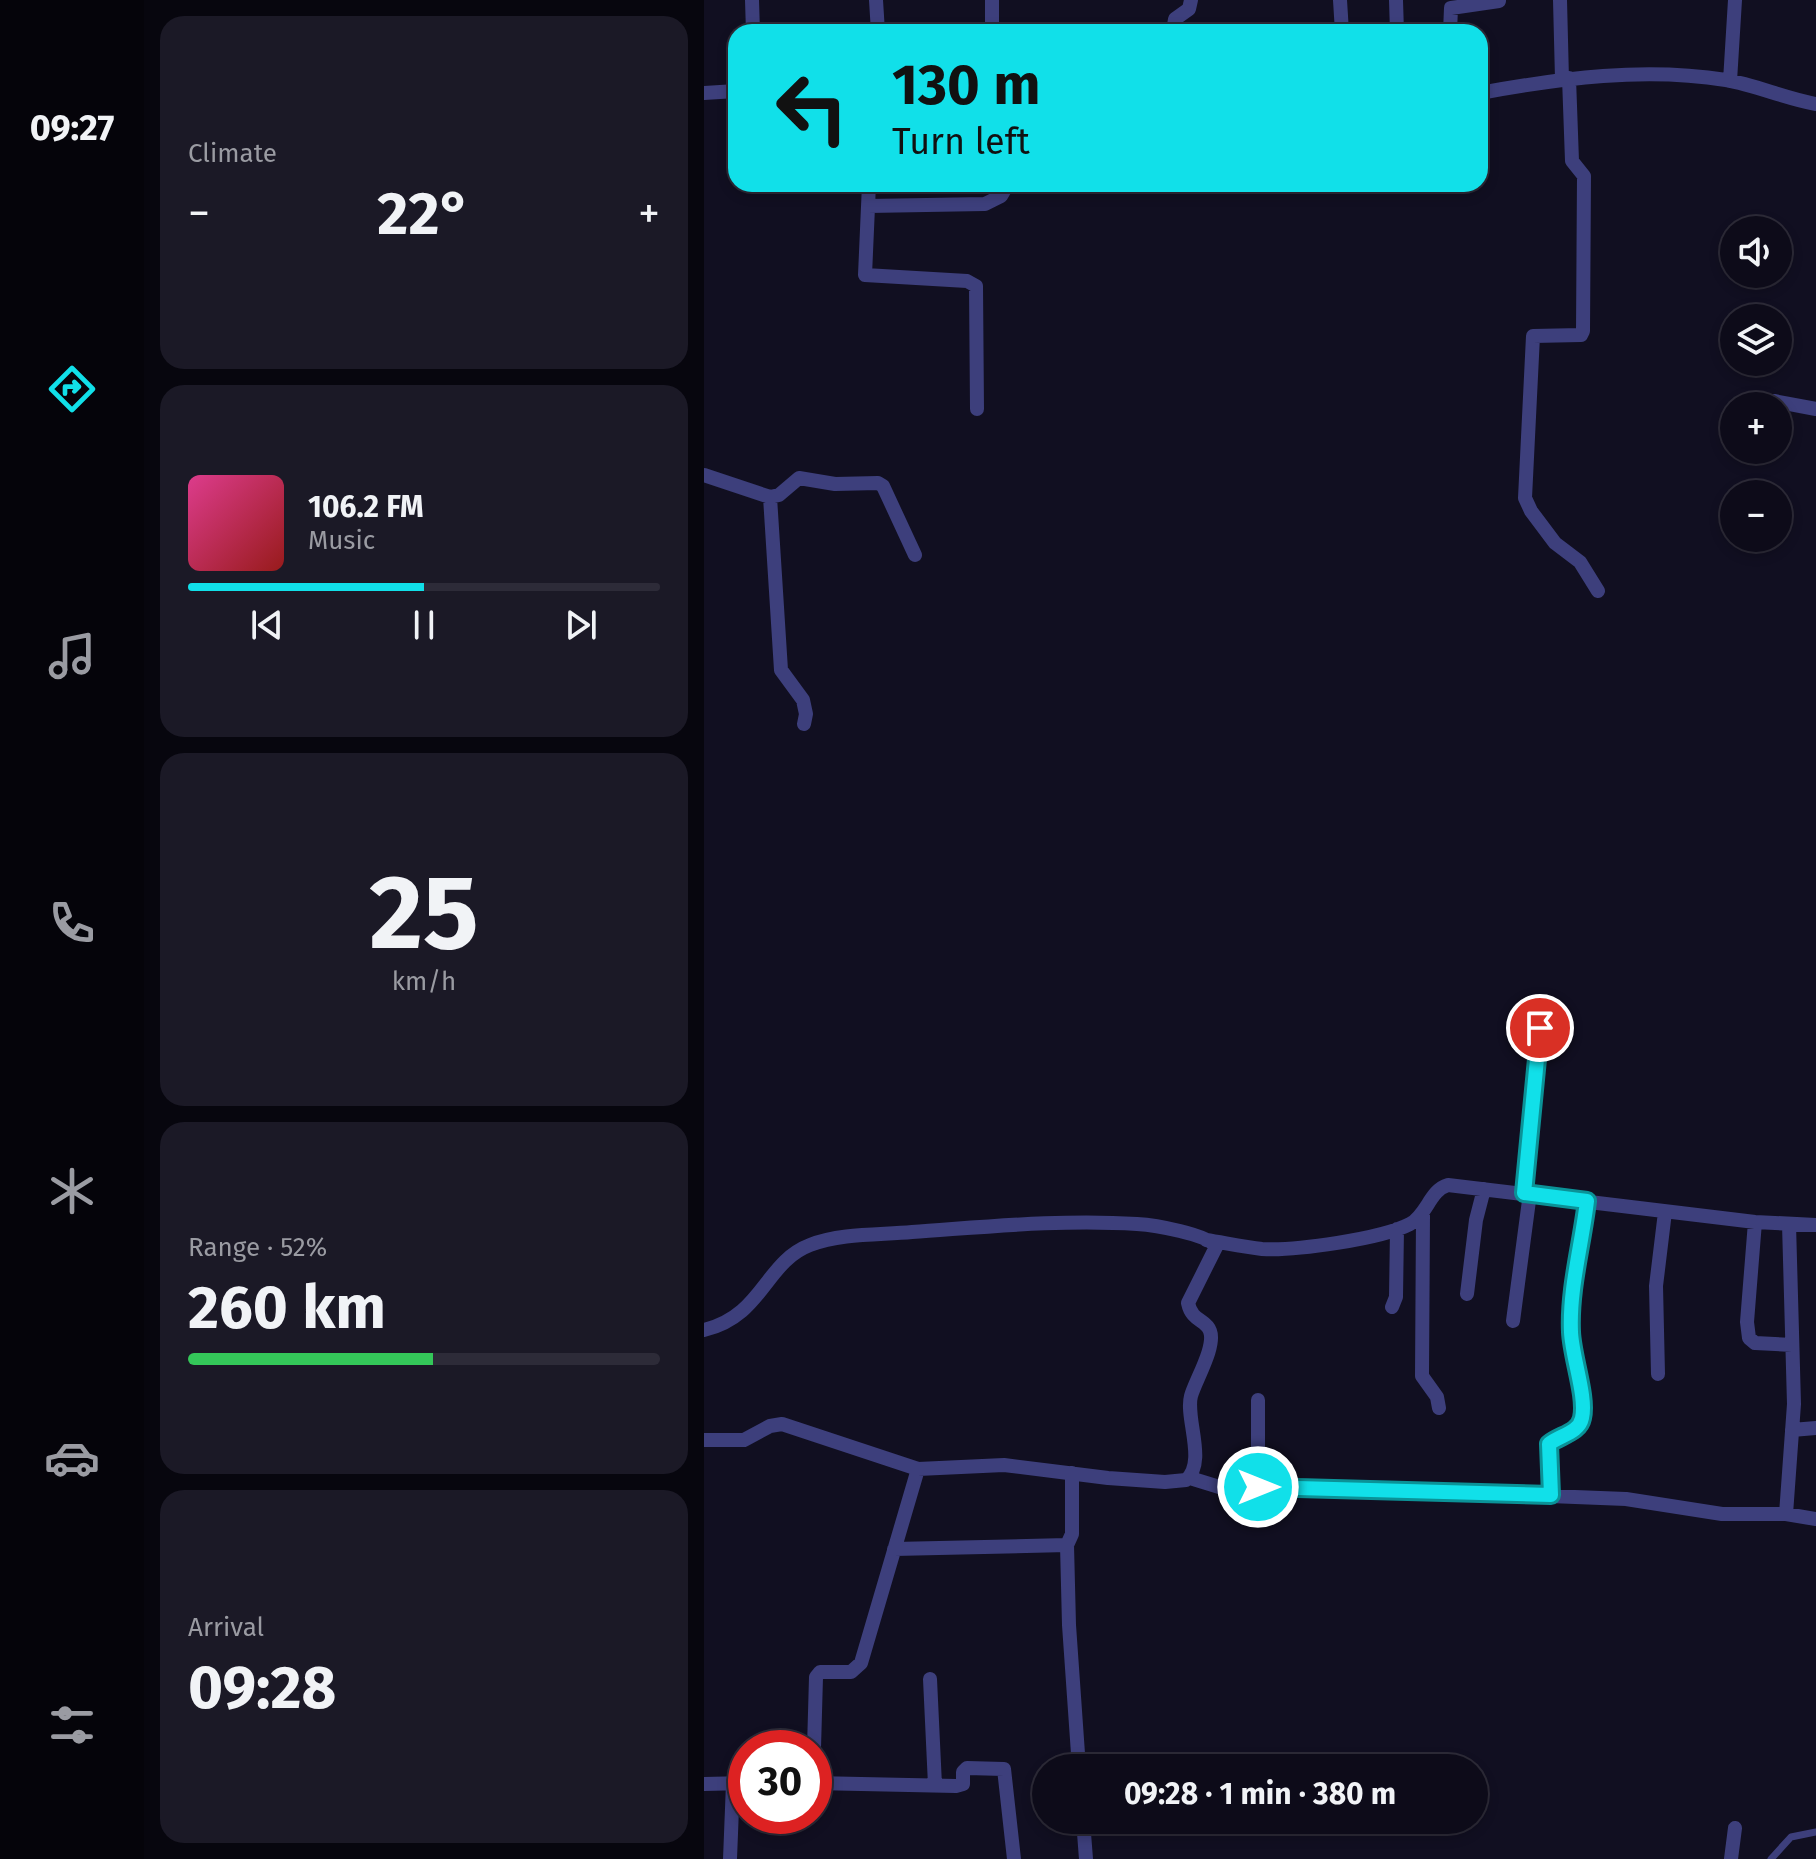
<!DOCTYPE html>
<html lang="en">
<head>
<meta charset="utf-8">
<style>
	:root { --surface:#0d0b19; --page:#1b1926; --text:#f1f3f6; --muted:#9a9ba2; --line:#2d2b38; --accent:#11e0e9 }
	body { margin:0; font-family:"Fira Sans",sans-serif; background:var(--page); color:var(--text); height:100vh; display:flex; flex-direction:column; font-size:30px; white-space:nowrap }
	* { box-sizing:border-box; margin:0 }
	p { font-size:26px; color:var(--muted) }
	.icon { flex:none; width:44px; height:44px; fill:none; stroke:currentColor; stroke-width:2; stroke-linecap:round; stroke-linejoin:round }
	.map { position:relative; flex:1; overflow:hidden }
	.panel { display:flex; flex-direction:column; gap:16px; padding:16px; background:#07060e; width:560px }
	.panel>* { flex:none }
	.guide { position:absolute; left:24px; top:24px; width:760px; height:168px; border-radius:24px; box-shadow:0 4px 12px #0003,0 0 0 2px var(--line); background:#11e0e9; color:#111; overflow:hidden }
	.fabs { position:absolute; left:1016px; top:216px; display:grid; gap:16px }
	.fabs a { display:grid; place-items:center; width:72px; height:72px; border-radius:50%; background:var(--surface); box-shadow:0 4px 12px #0003,0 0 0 2px var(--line); font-size:40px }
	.speed { position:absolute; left:24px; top:1730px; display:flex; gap:16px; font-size:40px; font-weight:700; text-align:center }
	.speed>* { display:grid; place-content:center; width:104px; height:104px; border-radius:50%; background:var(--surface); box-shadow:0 4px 12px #0003,0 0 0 2px var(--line); line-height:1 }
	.speed .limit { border:12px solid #d22; background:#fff; color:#111 }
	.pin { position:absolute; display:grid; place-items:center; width:68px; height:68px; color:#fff; margin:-34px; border:4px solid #fff; border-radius:50%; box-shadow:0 2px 8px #0007 }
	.me { position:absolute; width:88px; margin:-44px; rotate:90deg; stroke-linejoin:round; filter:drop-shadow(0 0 6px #0008) }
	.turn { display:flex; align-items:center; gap:28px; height:168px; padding:0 32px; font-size:36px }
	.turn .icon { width:104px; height:104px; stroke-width:2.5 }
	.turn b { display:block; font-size:56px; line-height:68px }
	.big { font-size:60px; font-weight:700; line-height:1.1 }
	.panel .widget { flex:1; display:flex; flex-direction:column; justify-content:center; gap:12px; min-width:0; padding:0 28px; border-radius:24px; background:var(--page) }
	.panel .dial { align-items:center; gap:0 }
	.dial b { font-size:104px; line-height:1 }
	.song { display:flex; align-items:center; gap:24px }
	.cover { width:96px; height:96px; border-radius:12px; background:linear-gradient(135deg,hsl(330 70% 55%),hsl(0 70% 35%)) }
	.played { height:8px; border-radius:4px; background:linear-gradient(90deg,var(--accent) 50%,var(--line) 50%) }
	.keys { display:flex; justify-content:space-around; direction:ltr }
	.heat { display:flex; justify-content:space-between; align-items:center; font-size:44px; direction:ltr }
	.charge { height:12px; border-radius:6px; background:linear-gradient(90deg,#34c759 52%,var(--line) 0) }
	.trip { position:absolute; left:328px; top:1754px; width:456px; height:80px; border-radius:40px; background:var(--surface); box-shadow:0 4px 12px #0003,0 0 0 2px var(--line); font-weight:700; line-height:80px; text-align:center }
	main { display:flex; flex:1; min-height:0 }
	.menu { display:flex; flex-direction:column; width:144px; justify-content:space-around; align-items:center; background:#05040a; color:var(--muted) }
	.menu .icon { width:56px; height:56px }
	.menu .active { color:var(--accent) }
	.menu b { font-size:36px; color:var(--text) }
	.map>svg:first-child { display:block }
</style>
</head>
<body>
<main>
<nav class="menu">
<b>09:27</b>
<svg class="icon active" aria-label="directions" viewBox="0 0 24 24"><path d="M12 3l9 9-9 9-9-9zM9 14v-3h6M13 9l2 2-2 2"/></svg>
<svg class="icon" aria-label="music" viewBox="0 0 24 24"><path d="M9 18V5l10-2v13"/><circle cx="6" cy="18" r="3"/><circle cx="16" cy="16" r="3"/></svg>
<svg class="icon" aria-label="phone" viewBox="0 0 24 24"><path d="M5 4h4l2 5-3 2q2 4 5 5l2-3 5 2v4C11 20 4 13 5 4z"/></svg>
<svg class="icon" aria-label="climate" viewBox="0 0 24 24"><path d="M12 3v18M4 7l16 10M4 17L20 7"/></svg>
<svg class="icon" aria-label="car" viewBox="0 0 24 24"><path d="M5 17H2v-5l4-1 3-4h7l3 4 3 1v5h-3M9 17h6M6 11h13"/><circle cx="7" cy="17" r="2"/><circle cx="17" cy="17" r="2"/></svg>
<svg class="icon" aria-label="filters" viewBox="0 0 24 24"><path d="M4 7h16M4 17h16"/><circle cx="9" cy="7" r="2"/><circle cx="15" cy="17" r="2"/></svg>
</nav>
<section class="panel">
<div class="widget"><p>Climate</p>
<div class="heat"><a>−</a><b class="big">22°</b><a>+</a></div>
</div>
<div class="widget">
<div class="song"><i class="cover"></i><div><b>106.2 FM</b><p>Music</p></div></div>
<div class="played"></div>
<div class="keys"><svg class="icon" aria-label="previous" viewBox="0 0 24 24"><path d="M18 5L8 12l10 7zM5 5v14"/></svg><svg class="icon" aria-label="pause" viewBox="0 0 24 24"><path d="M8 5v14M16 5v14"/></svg><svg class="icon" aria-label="next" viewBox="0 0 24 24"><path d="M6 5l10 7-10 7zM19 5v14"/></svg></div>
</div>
<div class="widget dial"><b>25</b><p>km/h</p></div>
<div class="widget"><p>Range · 52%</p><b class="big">260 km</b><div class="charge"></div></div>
<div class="widget"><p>Arrival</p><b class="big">09:28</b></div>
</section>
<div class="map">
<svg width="1112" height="1859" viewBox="0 0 1112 1859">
	<rect width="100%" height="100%" fill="#110f21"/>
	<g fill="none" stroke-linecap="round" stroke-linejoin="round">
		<!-- service -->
		<path stroke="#3d3f7c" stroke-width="7" d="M1067 1859 1087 1837 1112 1832"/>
		<!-- minor -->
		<path stroke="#3d3f7c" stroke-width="14" d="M48 0 49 32
			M172 0 174 32
			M288 0V32
			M636 0 638 32
			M692 0 693 32
			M856 0 858 79
			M469 32 471 19 485 9 487 0
			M746 32 747 8 795 1
			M865 78 868 161 880 176 879 331 877 335 829 336 821 498 827 511 851 543 876 562 894 591
			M1026 81 1031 0
			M0 93 32 91
			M776 93C858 78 940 67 1022 80 1052 85 1082 99 1112 104
			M165 184 161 275 263 281 272 286 273 409
			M164 206 281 204 297 196 304 184
			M1070 401 1112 409
			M0 475 66 497 75 495 95 478 131 484 174 483 179 486 211 555
			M66 497 77 670 99 700 102 714 100 724
			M820 1193 836 1028
			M719 1215 718 1376 733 1397 735 1408
			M1051 1222 1043 1322 1045 1338 1051 1343 1088 1345
			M502 1240C521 1243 540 1247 558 1249 591 1251 677 1239 706 1224 723 1215 726 1190 744 1185L1051 1222 1112 1225
			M763 1294 772 1220 780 1189
			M688 1307 692 1297 693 1229
			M809 1321 826 1193
			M0 1330C59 1316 61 1262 106 1245 137 1233 175 1235 208 1232 282 1227 358 1219 433 1224 450 1225 504 1234 512 1247L484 1303C488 1322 502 1319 506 1331 512 1347 491 1381 487 1396 481 1418 503 1462 482 1480L461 1482 404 1478 300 1465 214 1469 78 1424 66 1426 40 1440H0
			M954 1374 952 1286 961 1212
			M1088 1430 1112 1428
			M486 1478 525 1490 554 1487 633 1488 922 1499 1018 1514H1082L1112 1519
			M554 1487V1400
			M847 1495 845 1444C856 1435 875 1433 878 1418 883 1397 868 1357 867 1332 865 1289 878 1244 883 1201
			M1082 1514 1090 1404 1085 1224
			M363 1545 365 1625 375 1768
			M190 1549 363 1545 368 1534V1473
			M226 1679 231 1785
			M110 1748 112 1677 116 1672H147L157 1663 214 1469
			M110 1783 252 1786 259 1784V1772L263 1768 300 1769 310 1859
			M0 1784 42 1783
			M379 1820 382 1859
			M26 1859 29 1783
			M1027 1859 1031 1828"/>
	</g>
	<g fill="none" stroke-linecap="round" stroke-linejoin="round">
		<defs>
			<path id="route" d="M554 1487 847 1495 845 1444C856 1435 875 1433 878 1418 883 1397 868 1357 867 1332 865 1289 878 1244 883 1201L820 1193 836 1028"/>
		</defs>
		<!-- route casing -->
		<use href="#route" stroke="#0b9297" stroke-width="20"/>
		<!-- route -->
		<use href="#route" stroke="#11e0e9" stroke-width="14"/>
	</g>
</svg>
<div class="fabs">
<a><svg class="icon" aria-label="sound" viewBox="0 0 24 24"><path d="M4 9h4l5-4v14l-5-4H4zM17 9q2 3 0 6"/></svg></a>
<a><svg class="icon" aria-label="layers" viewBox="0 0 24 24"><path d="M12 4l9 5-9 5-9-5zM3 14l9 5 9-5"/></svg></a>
<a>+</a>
<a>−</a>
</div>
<div class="speed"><div class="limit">30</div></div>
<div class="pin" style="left:836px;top:1028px;background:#d93025"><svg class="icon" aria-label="arrive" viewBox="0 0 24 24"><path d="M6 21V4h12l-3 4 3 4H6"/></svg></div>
<svg class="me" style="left:554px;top:1487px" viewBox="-20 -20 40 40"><circle r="17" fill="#11e0e9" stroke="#fff" stroke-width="3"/><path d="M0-11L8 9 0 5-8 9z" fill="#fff"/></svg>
<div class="trip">09:28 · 1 min · 380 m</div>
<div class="guide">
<div class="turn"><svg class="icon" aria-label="left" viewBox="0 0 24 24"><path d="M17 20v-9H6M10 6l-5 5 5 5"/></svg><div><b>130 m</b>Turn left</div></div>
</div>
</div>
</main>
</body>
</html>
